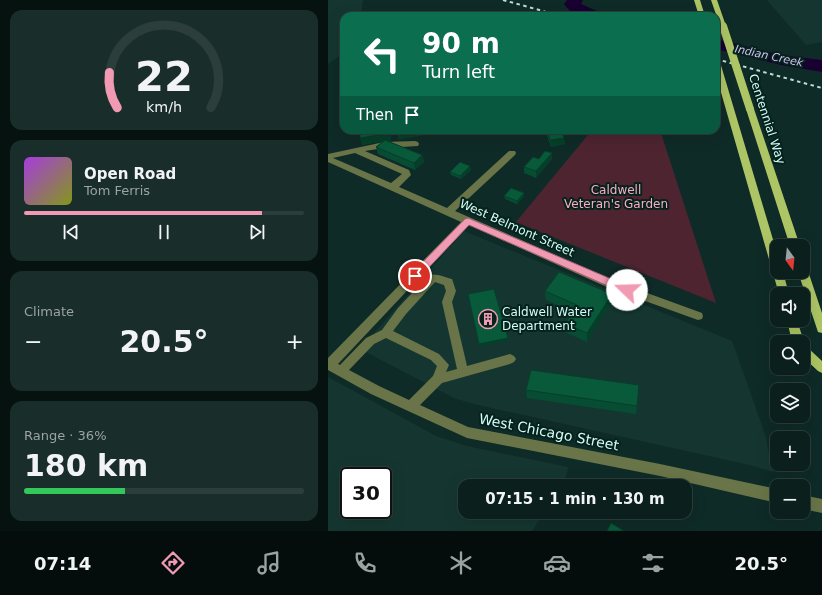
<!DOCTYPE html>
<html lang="en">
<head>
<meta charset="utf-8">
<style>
	:root { --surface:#0b201d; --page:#192d2a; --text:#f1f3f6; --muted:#9aa3a4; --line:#2b3e3b; --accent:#f19ab3 }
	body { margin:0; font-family:"DejaVu Sans",sans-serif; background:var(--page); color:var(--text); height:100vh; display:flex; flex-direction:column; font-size:15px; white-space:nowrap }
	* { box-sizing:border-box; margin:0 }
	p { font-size:13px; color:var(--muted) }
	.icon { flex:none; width:22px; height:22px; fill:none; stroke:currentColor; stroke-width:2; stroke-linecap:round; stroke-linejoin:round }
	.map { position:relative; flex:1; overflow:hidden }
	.details { display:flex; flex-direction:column; gap:10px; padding:10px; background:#061210; width:328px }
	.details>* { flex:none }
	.top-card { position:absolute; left:12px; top:12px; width:380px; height:122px; border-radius:12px; box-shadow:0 4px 16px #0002,0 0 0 1px var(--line); background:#0b6e4f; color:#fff; overflow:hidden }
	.needle { width:26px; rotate:165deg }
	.tools { position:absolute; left:442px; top:239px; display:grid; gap:8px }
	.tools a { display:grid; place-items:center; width:40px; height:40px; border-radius:8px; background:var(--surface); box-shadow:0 4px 16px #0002,0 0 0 1px var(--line); font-size:20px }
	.speed { position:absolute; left:12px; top:467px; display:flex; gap:8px; font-size:20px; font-weight:700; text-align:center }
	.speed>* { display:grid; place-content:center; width:52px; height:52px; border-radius:50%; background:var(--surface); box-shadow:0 4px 16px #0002,0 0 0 1px var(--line); line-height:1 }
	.speed .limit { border:2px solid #111; border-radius:6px; background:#fff; color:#111 }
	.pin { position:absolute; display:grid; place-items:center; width:34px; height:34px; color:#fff; margin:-17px; border:2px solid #fff; border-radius:50%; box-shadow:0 1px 4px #0007 }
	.me { position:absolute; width:44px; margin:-22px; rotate:291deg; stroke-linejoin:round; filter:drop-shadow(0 0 3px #0008) }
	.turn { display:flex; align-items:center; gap:14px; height:84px; padding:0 16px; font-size:18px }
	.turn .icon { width:52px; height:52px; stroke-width:2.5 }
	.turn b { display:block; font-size:28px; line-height:34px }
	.then { display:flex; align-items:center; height:38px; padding:0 16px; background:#0003; gap:8px; font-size:15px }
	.big { font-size:30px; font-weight:600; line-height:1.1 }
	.details .tile { flex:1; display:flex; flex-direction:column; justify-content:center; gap:6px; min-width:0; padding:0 14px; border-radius:12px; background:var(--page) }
	.details .dial { align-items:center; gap:0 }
	.dial svg { height:104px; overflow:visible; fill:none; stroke:var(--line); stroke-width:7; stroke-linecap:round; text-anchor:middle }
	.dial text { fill:var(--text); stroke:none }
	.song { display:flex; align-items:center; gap:12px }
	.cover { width:48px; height:48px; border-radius:6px; background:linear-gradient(135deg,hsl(280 70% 55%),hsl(70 70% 35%)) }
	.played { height:4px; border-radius:2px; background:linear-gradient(90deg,var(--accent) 85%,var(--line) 85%) }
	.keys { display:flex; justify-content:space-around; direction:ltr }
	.heat { display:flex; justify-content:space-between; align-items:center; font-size:22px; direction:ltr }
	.charge { height:6px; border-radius:3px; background:linear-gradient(90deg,#34c759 36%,var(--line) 0) }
	.trip { position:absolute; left:130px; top:479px; width:234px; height:40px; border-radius:12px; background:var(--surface); box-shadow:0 4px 16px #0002,0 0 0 1px var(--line); font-weight:600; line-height:40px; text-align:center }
	.menu { display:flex; height:64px; justify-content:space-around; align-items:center; background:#040d0c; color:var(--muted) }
	.menu .icon { width:28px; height:28px }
	.menu .active { color:var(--accent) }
	.menu b { font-size:18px; color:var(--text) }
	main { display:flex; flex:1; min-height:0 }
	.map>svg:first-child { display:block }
</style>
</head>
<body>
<main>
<section class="details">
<div class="tile dial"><svg viewBox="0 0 100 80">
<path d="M14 69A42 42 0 1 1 86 69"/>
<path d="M14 69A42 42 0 0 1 8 42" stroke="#f19ab3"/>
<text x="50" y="56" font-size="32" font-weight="700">22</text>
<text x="50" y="72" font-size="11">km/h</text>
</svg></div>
<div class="tile">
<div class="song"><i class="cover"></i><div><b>Open Road</b><p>Tom Ferris</p></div></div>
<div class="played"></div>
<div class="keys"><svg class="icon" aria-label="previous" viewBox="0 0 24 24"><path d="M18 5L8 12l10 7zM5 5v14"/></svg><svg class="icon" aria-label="pause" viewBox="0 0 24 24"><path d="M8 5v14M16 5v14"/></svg><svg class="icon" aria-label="next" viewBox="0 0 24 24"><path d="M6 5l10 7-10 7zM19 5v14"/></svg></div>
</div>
<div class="tile"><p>Climate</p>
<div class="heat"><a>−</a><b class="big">20.5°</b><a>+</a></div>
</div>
<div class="tile"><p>Range · 36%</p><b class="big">180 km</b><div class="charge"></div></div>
</section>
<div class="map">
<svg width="494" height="531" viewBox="0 0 494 531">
	<rect width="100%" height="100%" fill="#0f2b27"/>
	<!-- built -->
	<path fill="#153630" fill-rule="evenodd" d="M0 0H35L33 16H16V53L0 64Z
		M439 0H494V42L478 45Z
		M136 231 404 341 437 434 445 472 426 466 146 404 126 398 32 349Z
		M0 377 108 436 139 446 240 467 238 478 233 486H137V512H217L204 531H0ZM21 476H55V510H21Z"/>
	<!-- green -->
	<path fill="#4e2431" d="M264 130H332L388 303 188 222Z"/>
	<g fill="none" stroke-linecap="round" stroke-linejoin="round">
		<!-- river -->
		<path fill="#180130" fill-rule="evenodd" d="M239 0H255L253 4 271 12 273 16C257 16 246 19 236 4Z
			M388 39 453 55 494 60V72L453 65 388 49Z"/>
		<!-- minor -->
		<path fill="#697548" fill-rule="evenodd" d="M87 141 90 142 91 144 90 146 56 148 37 151 81 170 83 175 71 187 119 208 181 151H187L188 153 187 155 127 211 289 282 374 313 375 316 374 319 370 320 281 288 141 225 10 364 12 365 38 338 54 330 70 308 101 275C108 273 117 277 124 279L128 291 124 302 139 366 182 354 186 356 188 359 186 362 182 364 114 383 92 405 140 427 332 464 449 489V503L332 476 139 438 43 394 0 370V358L133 222 0 162V154L56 142ZM27 153 74 174 63 183 5 158ZM107 282 116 285 118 291 114 302 129 369 118 372 121 365 111 354 65 331 78 314ZM58 338 103 360 109 366 105 376 81 400 51 386 21 370 46 344Z
			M475 495 494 499V513L475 509Z"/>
		<!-- major -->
		<path fill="#adc564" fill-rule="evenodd" d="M366 0H372L377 16H371Z
			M383 0H389L398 26 397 27 392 26Z
			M388 60 392 62 449 253V272H455L461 294H451L388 75Z
			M419 107H425L426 109 472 246H462L418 109Z
			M475 267 479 268 494 313V333L490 332 470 272H475Z
			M459 320H469L476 342 475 343 464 342Z
			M475 345 479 347 494 361V373L490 371 475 357Z"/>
		<!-- rail -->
		<path stroke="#b8dfd7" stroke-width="2" stroke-dasharray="3.5 3.5" stroke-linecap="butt" d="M175 0 233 16
			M388 59 494 88"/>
		<!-- major-bridge -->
		<path stroke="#adc564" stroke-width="8" d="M395 26 422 109"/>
	</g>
	<!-- wall -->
	<path fill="#074d33" d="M62 130 63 140 59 141 94 155 96 162 87 170 50 154 48 147 56 141 34 145Z
		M217 130H233L237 144 223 147Z
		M224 153V159L208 178 196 173V167L211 159Z
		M143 170 133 179 123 175 122 172Z
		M196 193V196L189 204 177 199 176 196Z
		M217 291 283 303 259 342 237 332V324L245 312 218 300Z
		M198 390 309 406 308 414 199 398Z"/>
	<!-- shaded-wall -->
	<path fill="#063f29" d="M62 130 63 140 34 145 32 138Z
		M96 132 97 135 70 140V136Z
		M236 138 237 144 223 147 222 140Z
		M224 153V159L208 178V171Z
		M94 155 96 162 87 170 86 163Z
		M142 166 143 170 133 179 132 176Z
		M196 193V196L189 204V201Z
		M284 294 283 303 259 342V333Z
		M180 338V341L152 347 151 344Z"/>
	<!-- building -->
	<path fill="#085a3b" stroke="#063f29" d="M49 130H61L62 133 32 138V133Z
		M83 130H96V132L70 136 69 132Z
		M219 130H233L236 138 222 140Z
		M57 140 94 155 86 163 48 147Z
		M217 151 224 153 208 171 196 167 205 157 211 159Z
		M132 162 142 166 132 176 122 172Z
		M183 188 196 193 189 201 176 196Z
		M231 272 284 294 259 333 237 324 249 305 217 291Z
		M166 289 180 338 151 344 140 294Z
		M203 370 311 385 309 406 198 390Z
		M283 523 296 531H279Z"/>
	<!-- route -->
	<path fill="#f19ab3" stroke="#9d6474" d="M140 218 302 287 304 290 302 293H296L141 225 90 279H83L82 276 83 274 137 219Z"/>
	<!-- icons -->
	<defs>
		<symbol id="building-ring" viewBox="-11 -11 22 22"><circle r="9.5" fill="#05221d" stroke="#f19ab3" stroke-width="1.5"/><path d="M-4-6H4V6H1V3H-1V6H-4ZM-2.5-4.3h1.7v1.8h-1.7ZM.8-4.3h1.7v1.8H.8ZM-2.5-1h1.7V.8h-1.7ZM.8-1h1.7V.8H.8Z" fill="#f19ab3"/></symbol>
	</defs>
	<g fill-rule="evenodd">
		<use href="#building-ring" x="149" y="308" width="22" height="22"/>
	</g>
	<g text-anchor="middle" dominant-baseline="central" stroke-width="4" stroke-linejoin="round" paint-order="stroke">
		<!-- far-water labels -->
		<g font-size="11" font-style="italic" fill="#d3c1f3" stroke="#05221d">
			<text transform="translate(441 56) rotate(12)">Indian Creek</text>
		</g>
		<!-- street labels -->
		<g font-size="12" fill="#d4fdf5" stroke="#05221d">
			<text transform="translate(439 119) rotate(72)">Centennial Way</text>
			<text transform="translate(189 228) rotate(24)">West Belmont Street</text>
		</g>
		<!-- park labels -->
		<g font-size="12" fill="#faacc1" stroke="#05221d">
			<text x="288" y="190">Caldwell<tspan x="288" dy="14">Veteran's Garden</tspan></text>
		</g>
		<!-- poi labels -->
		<g font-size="12" fill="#d4fdf5" stroke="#05221d" text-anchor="start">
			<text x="174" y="312">Caldwell Water<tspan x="174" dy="14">Department</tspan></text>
		</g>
		<!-- near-street labels -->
		<g font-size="14" fill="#d4fdf5" stroke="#05221d">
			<text transform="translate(221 432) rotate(11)">West Chicago Street</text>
		</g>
	</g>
</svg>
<div class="tools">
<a><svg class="needle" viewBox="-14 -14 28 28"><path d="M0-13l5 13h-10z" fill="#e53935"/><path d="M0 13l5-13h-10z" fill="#9aa3a4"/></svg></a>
<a><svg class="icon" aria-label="sound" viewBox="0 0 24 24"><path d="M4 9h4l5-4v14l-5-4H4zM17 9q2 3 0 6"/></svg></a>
<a><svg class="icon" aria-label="search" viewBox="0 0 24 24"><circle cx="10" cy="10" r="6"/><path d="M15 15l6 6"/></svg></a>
<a><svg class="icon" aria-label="layers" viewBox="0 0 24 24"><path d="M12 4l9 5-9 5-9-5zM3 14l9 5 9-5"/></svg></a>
<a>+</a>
<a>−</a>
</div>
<div class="speed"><div class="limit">30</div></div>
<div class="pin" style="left:87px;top:276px;background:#d93025"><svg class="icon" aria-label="arrive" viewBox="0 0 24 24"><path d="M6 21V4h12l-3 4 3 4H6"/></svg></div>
<svg class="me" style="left:299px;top:290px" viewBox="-20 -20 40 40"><circle r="19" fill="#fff"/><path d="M0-13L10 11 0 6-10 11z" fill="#f19ab3"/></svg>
<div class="trip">07:15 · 1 min · 130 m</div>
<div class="top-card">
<div class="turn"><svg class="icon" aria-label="left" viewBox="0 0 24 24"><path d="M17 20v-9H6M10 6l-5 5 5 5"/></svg><div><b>90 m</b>Turn left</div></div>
<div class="then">Then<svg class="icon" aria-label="arrive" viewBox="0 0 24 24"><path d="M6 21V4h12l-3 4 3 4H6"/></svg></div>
</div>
</div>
</main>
<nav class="menu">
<b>07:14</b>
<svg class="icon active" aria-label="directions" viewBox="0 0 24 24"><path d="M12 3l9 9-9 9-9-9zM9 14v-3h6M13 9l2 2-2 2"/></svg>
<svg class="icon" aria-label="music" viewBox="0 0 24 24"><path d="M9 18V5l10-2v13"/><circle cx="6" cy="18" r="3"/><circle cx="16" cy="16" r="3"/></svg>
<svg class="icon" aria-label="phone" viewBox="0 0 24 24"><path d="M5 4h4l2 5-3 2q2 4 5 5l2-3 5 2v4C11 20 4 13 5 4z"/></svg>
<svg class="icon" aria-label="climate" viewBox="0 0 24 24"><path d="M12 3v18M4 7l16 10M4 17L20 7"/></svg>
<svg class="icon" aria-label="car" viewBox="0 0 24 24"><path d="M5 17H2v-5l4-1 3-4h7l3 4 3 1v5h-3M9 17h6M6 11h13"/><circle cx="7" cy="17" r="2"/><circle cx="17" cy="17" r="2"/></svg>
<svg class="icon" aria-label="filters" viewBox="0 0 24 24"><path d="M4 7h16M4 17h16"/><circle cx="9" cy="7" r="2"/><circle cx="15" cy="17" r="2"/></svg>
<b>20.5°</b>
</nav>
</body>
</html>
